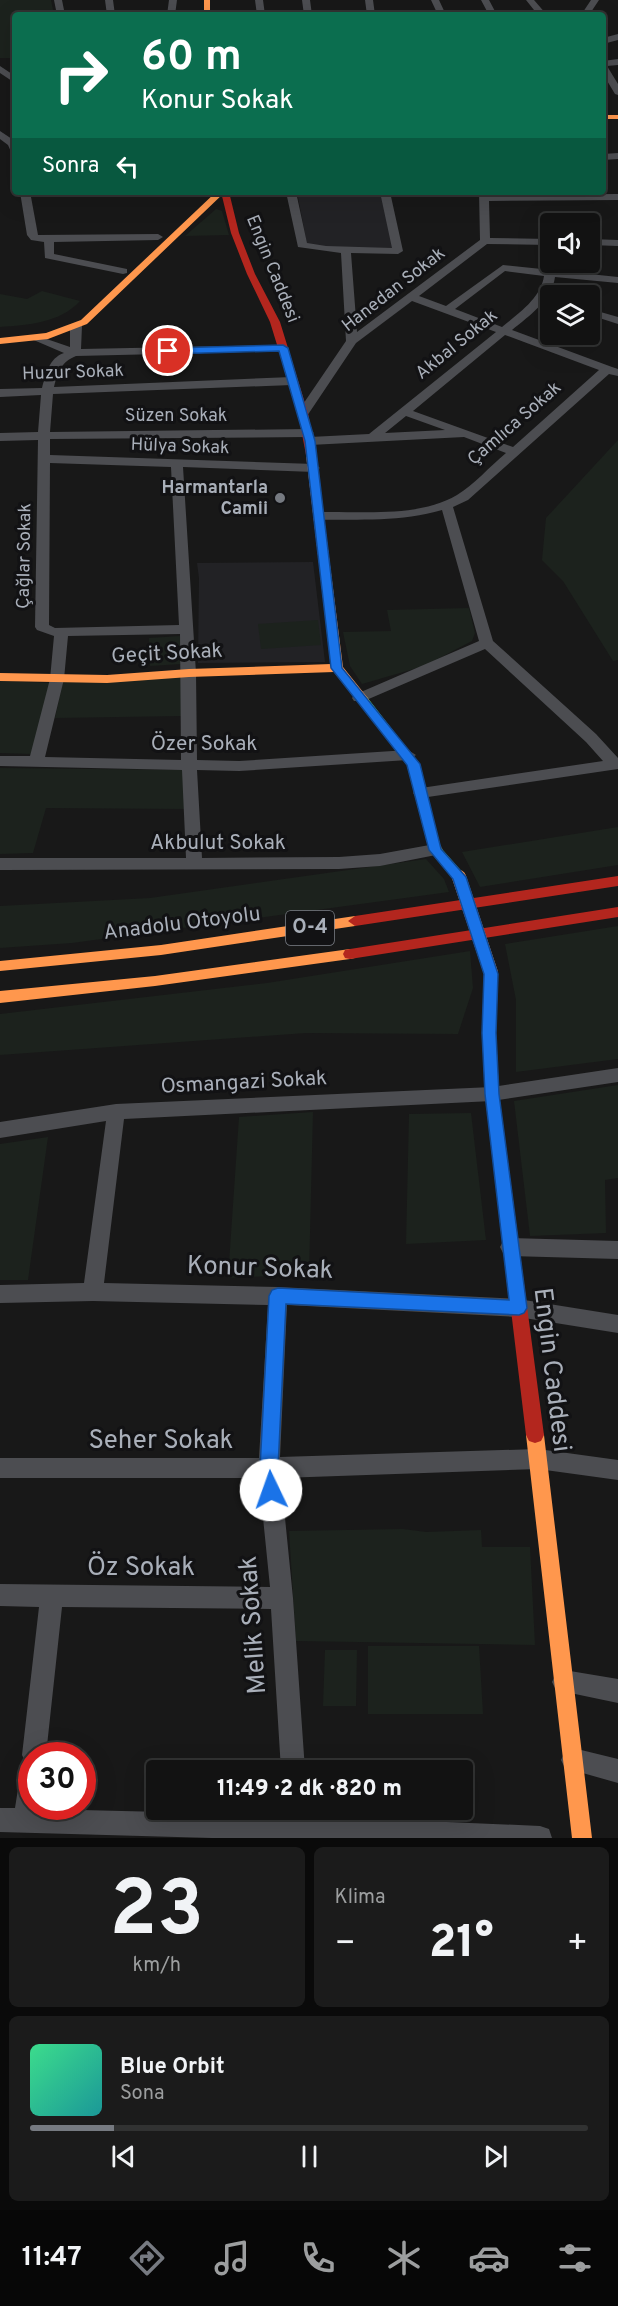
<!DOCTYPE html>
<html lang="tr">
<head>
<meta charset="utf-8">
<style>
	:root { --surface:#121212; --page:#1b1b1b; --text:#f1f3f6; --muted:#9c9e9f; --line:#313232; --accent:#767a81 }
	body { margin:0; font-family:Overpass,sans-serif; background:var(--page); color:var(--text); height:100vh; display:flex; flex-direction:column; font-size:22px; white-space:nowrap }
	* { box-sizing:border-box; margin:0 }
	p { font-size:20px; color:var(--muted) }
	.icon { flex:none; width:33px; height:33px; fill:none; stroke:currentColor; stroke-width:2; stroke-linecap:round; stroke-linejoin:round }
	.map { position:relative; height:1838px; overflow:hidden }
	.side { display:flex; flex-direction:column; gap:9px; padding:9px; background:#0a0a0a; flex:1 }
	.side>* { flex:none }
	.top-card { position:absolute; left:12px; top:12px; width:594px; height:183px; border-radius:6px; box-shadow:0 6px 24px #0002,0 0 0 2px var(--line); background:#0b6e4f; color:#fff; overflow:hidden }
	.buttons { position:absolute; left:540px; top:213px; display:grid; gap:12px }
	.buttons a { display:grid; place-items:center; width:60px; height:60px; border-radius:6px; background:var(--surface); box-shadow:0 6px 24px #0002,0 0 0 2px var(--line); font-size:30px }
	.speed { position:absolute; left:18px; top:1742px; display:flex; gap:12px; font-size:30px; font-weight:700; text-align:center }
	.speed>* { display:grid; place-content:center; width:78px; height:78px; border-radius:50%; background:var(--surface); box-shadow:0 6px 24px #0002,0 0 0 2px var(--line); line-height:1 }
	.speed .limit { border:9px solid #d22; background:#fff; color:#111 }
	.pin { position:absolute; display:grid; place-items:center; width:51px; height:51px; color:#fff; margin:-26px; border:3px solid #fff; border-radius:50%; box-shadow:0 2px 6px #0007 }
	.me { position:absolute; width:66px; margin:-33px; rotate:357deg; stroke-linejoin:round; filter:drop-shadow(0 0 4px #0008) }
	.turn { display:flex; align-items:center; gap:21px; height:126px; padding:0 30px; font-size:27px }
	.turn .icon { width:78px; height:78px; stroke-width:2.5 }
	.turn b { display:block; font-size:42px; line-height:51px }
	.then { display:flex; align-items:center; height:57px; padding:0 30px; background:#0003; gap:12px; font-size:22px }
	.big { font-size:45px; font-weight:800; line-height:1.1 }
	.side .card { flex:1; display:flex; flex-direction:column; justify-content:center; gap:9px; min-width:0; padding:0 21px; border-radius:9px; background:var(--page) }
	.side .dial { align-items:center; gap:0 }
	.dial b { font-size:78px; line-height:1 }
	.song { display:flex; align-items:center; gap:18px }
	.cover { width:72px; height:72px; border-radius:9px; background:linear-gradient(135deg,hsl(150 70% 55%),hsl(180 70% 35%)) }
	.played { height:6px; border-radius:3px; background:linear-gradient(90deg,var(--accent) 15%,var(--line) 15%) }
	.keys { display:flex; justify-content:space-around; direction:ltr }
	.heat { display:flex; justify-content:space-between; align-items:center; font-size:33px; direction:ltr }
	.side .tiles { flex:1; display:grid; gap:9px; grid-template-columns:1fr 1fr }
	.card:last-child { grid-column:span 2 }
	.trip { position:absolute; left:146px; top:1760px; width:327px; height:60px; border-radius:6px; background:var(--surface); box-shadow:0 6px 24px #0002,0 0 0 2px var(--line); font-weight:800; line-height:60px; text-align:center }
	.tabs { display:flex; height:96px; justify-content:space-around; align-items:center; background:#070707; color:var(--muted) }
	.tabs .icon { width:42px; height:42px }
	.tabs .active { color:var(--accent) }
	.tabs b { font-size:27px; color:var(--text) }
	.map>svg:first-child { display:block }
</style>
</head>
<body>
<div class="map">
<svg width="618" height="1838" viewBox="0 0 618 1838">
	<rect width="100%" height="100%" fill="#181818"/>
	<!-- built -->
	<path fill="#222225" d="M297 192H381L394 249 325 247 307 244Z
		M313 562 325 662 198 663 199 578 197 563Z"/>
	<!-- green -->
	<path fill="#1c221d" d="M0 0H51L54 15H15V58H0Z
		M216 209 222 211 229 235 185 236Z
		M42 291 80 301C60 323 28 325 0 327V294L27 299Z
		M618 440V660L613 661 563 581 542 560 546 518Z
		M469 608 475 633 472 641 424 666 362 684 350 666 343 632 391 631 387 610Z
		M318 620 321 645 261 649 258 624Z
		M180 636 182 664 150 666 149 638Z
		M184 676 183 716 55 718 63 682Z
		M0 681 50 683 32 754 0 753Z
		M0 768 185 770 184 809 46 808 33 853 0 854Z
		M618 827V865L480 887 462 852Z
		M426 859 444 879 449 892 72 943 0 948V906L150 898Z
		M618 926V1059L516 1072V1000L505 944Z
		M470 951 473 988 458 1034 306 1033 0 1055V1014L267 983Z
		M618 1085V1178L605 1180 606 1233 530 1236 514 1101Z
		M313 1112 309 1274 228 1278 239 1117Z
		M471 1113 486 1240 406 1244 409 1114Z
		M48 1137 28 1280H0V1144Z
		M403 1529 426 1532 481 1530 482 1547H530L535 1645 296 1641 289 1531Z
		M368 1646H479L483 1714H368Z
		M325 1650H357L356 1706H323Z"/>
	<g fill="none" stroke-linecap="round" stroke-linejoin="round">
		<!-- street -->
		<path fill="#4c4d51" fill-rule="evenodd" d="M54 0H62L65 15H57Z
			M105 0H113L115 15H107Z
			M169 0H177L175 15H167Z
			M255 0H263L265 15H257Z
			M302 0H310L312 15H304Z
			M365 0H373L375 15H367Z
			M431 0H439L446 15H438Z
			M481 0H489L497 15H489Z
			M526 0H534L547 15H538Z
			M591 0H599L589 15H581Z
			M618 34V40L603 44V38Z
			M618 59V65L607 66 618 84V95L615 94 603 74V61Z
			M0 66 15 76V83L0 73Z
			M0 131 15 141V155L12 154 8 145 0 139Z
			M618 153V159L603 160V154Z
			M20 192H84L79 195 31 197 38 235 158 234 163 237 158 240 54 242V254L127 269V273L123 274 45 258 44 242 31 240 27 235Z
			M286 192H296L307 243 326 246 392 248 380 192H390L403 251 398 254 351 253 357 332 480 240 479 192H489V195L618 194V200L489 201 490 238 550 239V245L487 244 419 296 446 306 503 265 618 277V283L555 277C552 300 529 316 512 330L612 367 618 369V376L609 374 468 500 453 507 493 641 596 734 618 758V769L421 798 416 797 413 793 416 789 421 788 603 761 586 742 485 649 364 701H354L352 698 354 695 479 641 442 510C402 522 359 519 319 520L313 516 319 512C362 511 418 518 457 495 474 485 490 466 506 453L464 437 310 445 304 441 310 437 369 434 496 332 412 301 356 343 307 416H299L297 413 346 341 341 253 298 247ZM505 271 544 276C541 298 519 313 502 327L455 309ZM505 335 599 370 513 447 413 411ZM406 416 445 430 385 433Z
			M590 239 618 240V246L590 245Z
			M590 309 618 317V324L590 315Z
			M76 323 82 326 81 349 283 345 289 348 283 351 76 356C61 362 58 372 54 387L292 377 298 381 292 385 53 394 50 432 308 429 314 433 308 437 50 439V455L314 464 320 468 314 472 183 467 196 673 197 760 239 761 408 750 416 755 408 760 239 771 197 770 202 858 339 857 380 854 435 844 441 846 443 850 441 854 380 866 339 869 0 870V858H186L182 770 0 766V756H30L50 679 54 636 37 630 35 627 38 440 0 441V433L38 432 41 395 0 397V389L42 388C46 374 49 358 64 353L29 338 35 335 70 347V326ZM50 463 171 467 179 625 55 628 49 625ZM180 634 181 760 45 757 64 679 68 636Z
			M618 1068V1082L492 1101 124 1119 104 1283 278 1287 518 1299 618 1315V1333L518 1317 287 1305 280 1457 538 1449 618 1460V1480L538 1469 281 1478 293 1598 305 1770H281L271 1609 62 1607 46 1755H32V1806H40V1809L284 1815V1809H308L309 1816 540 1826 549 1829 552 1838H212L0 1832V1808H15L20 1776 23 1767 29 1765 26 1763 22 1755 39 1607 0 1606V1584L270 1587 259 1478H0V1458H259L268 1305 93 1301 0 1303V1285L84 1283 106 1121 0 1138V1122L116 1104 492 1087Z
			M510 1238 618 1241V1259L510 1256 503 1253 500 1247 503 1241Z
			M564 1670 618 1679V1703L556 1690 552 1682 556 1674Z
			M573 1748 618 1759V1783L565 1768 561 1760 565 1752Z"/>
		<!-- fast -->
		<path fill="#63d668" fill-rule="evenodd" d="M363 696 367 697 419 764 441 848 464 874 466 877 464 880H454L429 850 407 765 359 703 357 700Z"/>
		<!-- slow -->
		<path fill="#ff974d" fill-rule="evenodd" d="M204 0H210V15H204Z
			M603 115H618V119H603Z
			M216 192H225L87 324 48 339 0 344V338L46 333 81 320Z
			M311 452 316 455 343 667 367 697 369 700 367 703H359L334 672 189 677 107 683 0 681V673L107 675 189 669 331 664 306 455Z
			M355 916 362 921 355 926 161 955 0 971V961L161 945Z
			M350 949 355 950 357 954 355 958 350 959 155 986 0 1003V991L155 976Z
			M535 1427 541 1429 544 1435 592 1838H572L526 1435 529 1429Z"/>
		<!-- jam -->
		<path fill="#b3261e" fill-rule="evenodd" d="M221 192H229L239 233 255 274 280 322 308 413 316 455 315 457H307L306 455 298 413 270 322 247 274 231 233Z
			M618 876V886L355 926 348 921 355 916Z
			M618 907V917L350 959 345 958 343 954 345 950 350 949Z
			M491 968 496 969 498 973 496 1033 499 1094 544 1435 541 1441 535 1443 529 1441 526 1435 485 1094 482 1033 484 973 486 969Z"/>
		<!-- slow-bridge -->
		<path stroke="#ff974d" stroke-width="14" d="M459 877 491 973"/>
	</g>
	<!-- route -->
	<path fill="#1a73e8" stroke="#114b97" stroke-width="1.5" d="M283 345 288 348 315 441 342 668 420 764 441 849 466 877 498 974 496 1033 499 1094 527 1308 524 1313 519 1315 286 1304 278 1468 280 1490 278 1496 271 1498 265 1496 260 1468 269 1296 272 1290 278 1288 509 1300 485 1094 482 1033 484 974 453 879 429 850 407 765 331 668 305 441 279 351 168 354 163 351 168 348Z"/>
	<!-- markers -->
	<circle fill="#767a81" stroke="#121214" stroke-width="2" cx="280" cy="498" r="6"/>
	<g text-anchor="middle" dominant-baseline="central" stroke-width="6" stroke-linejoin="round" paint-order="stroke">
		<!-- far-street labels -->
		<g font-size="18" fill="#a9afb9" stroke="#121214">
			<text transform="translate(272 269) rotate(68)">Engin Caddesi</text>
			<text transform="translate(394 290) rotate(-38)">Hanedan Sokak</text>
			<text transform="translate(457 345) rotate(-39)">Akbal Sokak</text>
			<text transform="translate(73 373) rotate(-2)">Huzur Sokak</text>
			<text x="176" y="416">Süzen Sokak</text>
			<text transform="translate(515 424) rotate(-41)">Çamlıca Sokak</text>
			<text transform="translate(180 447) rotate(2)">Hülya Sokak</text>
			<text transform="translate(25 556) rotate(-89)">Çağlar Sokak</text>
		</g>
		<!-- far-poi labels -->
		<g font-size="18" font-weight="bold" fill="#a9afb9" stroke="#121214" text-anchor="end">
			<text x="268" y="488">Harmantarla<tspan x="268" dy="21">Camii</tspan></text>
		</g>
		<!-- shield labels -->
		<rect fill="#121214" stroke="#7c8088" stroke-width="1.5" x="286" y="911" width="48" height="34" rx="4.5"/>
		<g font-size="20" font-weight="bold" fill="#a9afb9">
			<text x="310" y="928">O-4</text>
		</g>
		<!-- street labels -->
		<g font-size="21" fill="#a9afb9" stroke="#121214">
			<text transform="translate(167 654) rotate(-3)">Geçit Sokak</text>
			<text x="204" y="744">Özer Sokak</text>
			<text x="218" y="843">Akbulut Sokak</text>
			<text transform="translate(182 924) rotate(-7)">Anadolu Otoyolu</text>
			<text transform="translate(244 1083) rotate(-3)">Osmangazi Sokak</text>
		</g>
		<!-- near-street labels -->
		<g font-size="26" fill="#a9afb9" stroke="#121214">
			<text transform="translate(260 1269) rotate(2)">Konur Sokak</text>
			<text transform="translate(551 1370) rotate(83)">Engin Caddesi</text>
			<text x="161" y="1441">Seher Sokak</text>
			<text x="141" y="1568">Öz Sokak</text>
			<text transform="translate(254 1625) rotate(-94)">Melik Sokak</text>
		</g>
	</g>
</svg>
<div class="buttons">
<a><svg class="icon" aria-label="sound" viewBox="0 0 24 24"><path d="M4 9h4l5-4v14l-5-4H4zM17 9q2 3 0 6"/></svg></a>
<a><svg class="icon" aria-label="layers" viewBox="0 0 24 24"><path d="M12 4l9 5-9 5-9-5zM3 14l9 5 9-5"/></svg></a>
</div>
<div class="speed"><div class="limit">30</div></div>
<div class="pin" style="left:168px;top:351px;background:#d93025"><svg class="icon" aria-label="arrive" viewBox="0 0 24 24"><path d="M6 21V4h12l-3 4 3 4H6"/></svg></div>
<svg class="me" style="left:271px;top:1490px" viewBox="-20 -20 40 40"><circle r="19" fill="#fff"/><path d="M0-13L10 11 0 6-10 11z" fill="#1a73e8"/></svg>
<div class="trip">11:49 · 2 dk · 820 m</div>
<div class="top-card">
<div class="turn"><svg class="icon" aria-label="right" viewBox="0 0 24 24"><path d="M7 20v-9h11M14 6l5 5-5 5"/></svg><div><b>60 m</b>Konur Sokak</div></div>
<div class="then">Sonra<svg class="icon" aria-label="left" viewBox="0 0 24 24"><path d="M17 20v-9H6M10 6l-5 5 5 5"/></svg></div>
</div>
</div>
<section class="side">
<div class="tiles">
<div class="card dial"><b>23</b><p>km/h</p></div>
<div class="card"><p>Klima</p>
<div class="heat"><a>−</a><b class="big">21°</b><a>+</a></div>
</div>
<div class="card">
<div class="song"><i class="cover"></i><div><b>Blue Orbit</b><p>Sona</p></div></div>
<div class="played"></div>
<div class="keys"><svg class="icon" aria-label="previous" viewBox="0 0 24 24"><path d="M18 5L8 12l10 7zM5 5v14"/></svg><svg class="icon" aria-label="pause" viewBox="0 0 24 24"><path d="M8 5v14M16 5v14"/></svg><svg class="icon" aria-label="next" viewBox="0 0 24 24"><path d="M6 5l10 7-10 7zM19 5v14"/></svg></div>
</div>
</div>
</section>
<nav class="tabs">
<b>11:47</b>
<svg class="icon active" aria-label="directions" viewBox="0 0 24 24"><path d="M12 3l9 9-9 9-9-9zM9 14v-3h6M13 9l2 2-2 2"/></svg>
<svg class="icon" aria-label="music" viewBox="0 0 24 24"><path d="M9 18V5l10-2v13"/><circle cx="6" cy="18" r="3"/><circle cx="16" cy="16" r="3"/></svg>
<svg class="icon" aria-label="phone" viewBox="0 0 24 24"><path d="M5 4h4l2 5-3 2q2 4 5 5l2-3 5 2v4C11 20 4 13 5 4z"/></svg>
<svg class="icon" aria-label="climate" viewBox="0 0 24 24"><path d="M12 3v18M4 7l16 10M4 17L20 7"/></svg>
<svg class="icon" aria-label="car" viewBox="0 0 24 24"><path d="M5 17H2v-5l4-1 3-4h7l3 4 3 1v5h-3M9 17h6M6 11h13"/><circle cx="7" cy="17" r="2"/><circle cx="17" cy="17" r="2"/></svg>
<svg class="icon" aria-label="filters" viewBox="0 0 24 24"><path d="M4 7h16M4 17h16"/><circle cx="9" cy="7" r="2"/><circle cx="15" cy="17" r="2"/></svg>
</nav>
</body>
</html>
